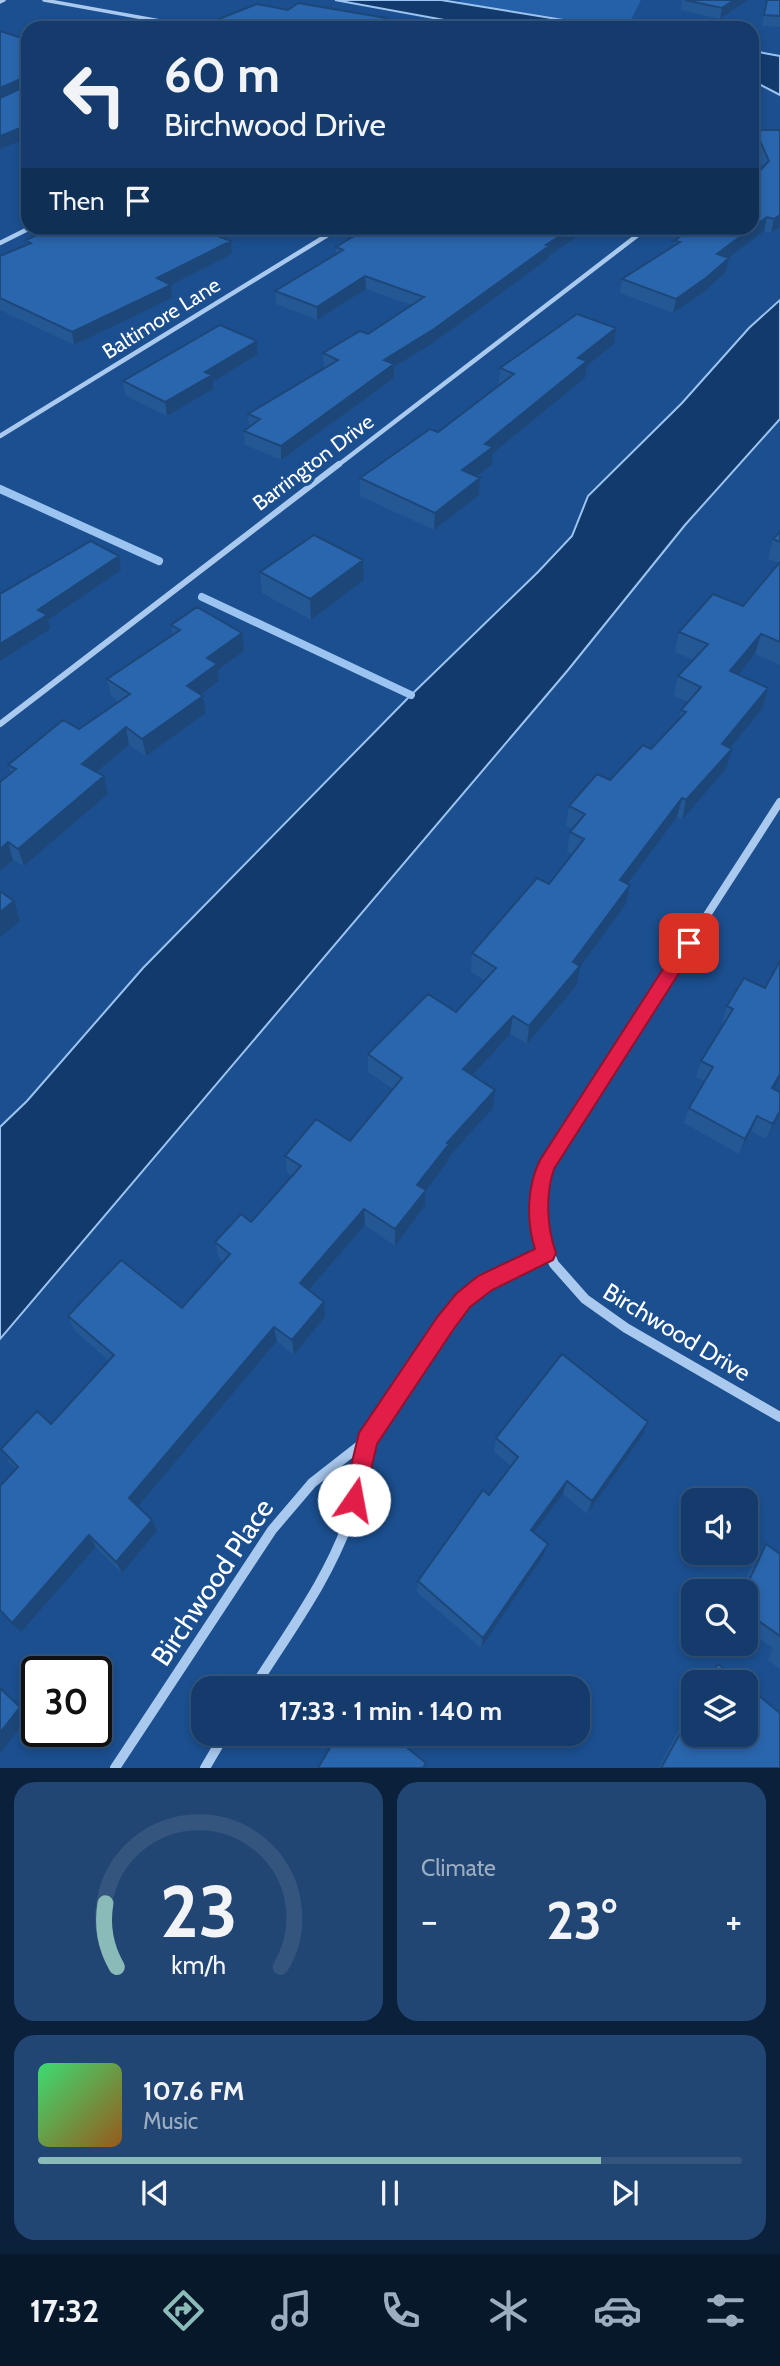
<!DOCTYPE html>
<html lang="en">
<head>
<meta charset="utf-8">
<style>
	:root { --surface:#143b6b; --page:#214673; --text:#f1f3f6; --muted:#9dadc1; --line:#33557e; --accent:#8bbbb9 }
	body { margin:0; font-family:Cabin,sans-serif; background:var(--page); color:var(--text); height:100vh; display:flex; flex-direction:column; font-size:26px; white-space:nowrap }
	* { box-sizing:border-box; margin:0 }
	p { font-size:23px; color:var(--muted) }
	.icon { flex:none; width:38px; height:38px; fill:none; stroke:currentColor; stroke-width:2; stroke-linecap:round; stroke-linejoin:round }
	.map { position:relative; height:1768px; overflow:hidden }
	.details { display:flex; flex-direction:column; gap:14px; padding:14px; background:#0b203b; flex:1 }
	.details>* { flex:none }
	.hud { position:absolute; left:21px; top:21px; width:738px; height:214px; border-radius:21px; box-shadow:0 4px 10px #0003,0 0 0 2px var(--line); background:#143b6b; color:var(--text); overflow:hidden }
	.controls { position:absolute; left:681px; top:1488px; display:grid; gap:14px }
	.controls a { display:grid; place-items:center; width:77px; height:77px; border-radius:14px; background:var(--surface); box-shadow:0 4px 10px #0003,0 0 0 2px var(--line); font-size:35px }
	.speed { position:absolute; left:21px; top:1656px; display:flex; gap:14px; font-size:35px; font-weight:700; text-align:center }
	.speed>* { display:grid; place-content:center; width:91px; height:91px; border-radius:50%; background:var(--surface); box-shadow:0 4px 10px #0003,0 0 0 2px var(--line); line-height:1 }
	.speed .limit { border:4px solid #111; border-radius:10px; background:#fff; color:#111 }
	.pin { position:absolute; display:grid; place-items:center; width:60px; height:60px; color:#fff; margin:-30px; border-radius:14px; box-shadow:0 4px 10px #0006 }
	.me { position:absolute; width:77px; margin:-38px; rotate:12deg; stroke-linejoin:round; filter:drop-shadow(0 0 5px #0008) }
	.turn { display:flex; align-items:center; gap:24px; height:147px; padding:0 28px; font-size:32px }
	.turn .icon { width:91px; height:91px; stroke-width:2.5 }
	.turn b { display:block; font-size:49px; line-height:60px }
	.then { display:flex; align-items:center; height:66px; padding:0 28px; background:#0003; gap:14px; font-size:26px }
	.big { font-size:52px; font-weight:700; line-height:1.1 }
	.details .tile { flex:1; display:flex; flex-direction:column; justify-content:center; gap:10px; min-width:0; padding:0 24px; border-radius:21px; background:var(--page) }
	.details .dial { align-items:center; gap:0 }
	.dial svg { height:182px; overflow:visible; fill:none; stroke:var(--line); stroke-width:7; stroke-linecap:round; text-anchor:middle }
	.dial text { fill:var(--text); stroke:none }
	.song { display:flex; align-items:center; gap:21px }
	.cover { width:84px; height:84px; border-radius:10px; background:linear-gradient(135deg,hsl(140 70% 55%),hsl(30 70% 35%)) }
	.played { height:7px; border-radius:4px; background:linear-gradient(90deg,var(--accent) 80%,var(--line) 80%) }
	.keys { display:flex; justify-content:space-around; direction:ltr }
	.heat { display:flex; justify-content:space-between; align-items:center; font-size:38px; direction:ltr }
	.details .tiles { flex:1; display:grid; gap:14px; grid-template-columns:1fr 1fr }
	.tile:last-child { grid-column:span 2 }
	.trip { position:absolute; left:191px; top:1676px; width:399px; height:70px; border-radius:21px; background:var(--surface); box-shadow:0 4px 10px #0003,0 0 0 2px var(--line); font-weight:700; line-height:70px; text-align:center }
	.tab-bar { display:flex; height:112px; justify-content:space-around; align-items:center; background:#08182b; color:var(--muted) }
	.tab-bar .icon { width:49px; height:49px }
	.tab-bar .on { color:var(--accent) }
	.tab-bar b { font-size:32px; color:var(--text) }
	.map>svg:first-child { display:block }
</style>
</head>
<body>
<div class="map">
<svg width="780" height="1768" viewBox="0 0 780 1768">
	<rect width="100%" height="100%" fill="#1b4f8f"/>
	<!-- green -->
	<path fill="#2461a8" d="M461 0H641L627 28H612L458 3Z"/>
	<!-- water -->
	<path fill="#123a6d" stroke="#9cc4f0" stroke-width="2" d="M335 0H441L612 28H488Z
		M753 51 780 56V95L753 81Z
		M780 300V419L685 525 568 670 0 1339V1127L27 1101 143 968 408 698 538 572 572 536 588 496 682 403 749 328Z"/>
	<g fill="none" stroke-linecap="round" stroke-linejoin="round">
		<!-- stream -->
		<path stroke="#9cc4f0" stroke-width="8" d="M0 489 159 561
			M202 597 411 695"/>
		<!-- street-far4 -->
		<path stroke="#a9c9ee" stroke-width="3.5" d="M44 0 199 28
			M0 2 4 0"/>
		<!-- street-far3 -->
		<path stroke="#a9c9ee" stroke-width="4.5" d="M0 243 30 228
			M0 436 339 228
			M337 466 647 228"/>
		<!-- street-far2 -->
		<path stroke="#a9c9ee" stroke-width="6" d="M0 724 339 464"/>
		<!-- street-far1 -->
		<path stroke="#a9c9ee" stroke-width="8" d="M541 1225V1184L552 1155 780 802"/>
		<!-- street -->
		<path stroke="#a9c9ee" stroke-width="10" d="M541 1223 544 1241 554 1264 585 1299 626 1328 780 1417
			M367 1440 463 1300 501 1274 546 1253
			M115 1768 272 1530 312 1483 367 1440C362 1465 359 1490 351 1514 330 1578 288 1633 253 1689
			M205 1768 225 1734"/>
	</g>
	<!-- wall -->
	<path fill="#245895" d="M682 0H748L720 19 681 10Z
		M767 0H780V27L762 26Z
		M0 31 28 40V138L0 149Z
		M755 130H780V227L771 233 764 231 729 257 726 272 704 292 673 313 620 293 622 279 674 246V241L752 228 763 167 753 143Z
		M515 228H589L549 256 548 259 433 343 394 367V378L281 460 245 445 244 431 249 427 248 414 325 368 324 367 323 353 368 334 411 305 366 289 317 320 276 304 275 291 336 254V247L511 230Z
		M26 240 231 241 232 254 171 285 172 298 74 345 0 310V256L27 244Z
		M616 328 614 344 587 366 585 378 493 453 492 465 476 476 480 478 479 495 434 530 360 496V478L438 432 499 385 500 368Z
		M257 341 258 354 213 382V389L167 416 125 395 123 381Z
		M780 532V665L755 654 738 675 768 688 763 708 730 748 726 769 682 820 677 817 627 883 626 904 580 967 577 985 527 1044 510 1034 472 1075 493 1108 449 1157 448 1161 426 1190 425 1206 395 1246 365 1225 309 1290 324 1302 325 1317 294 1355 277 1341 138 1506 152 1520 157 1531 122 1573 96 1547 21 1632 0 1610 16 1469 9 1462 1 1449 51 1424 109 1361 75 1331 68 1316 182 1308 223 1262 219 1258 215 1242 251 1222 292 1176 287 1173 285 1156 350 1141 393 1089 368 1072V1054L456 1012 484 980 471 972 472 953 549 884 572 854 567 852 570 832 573 829 566 826 569 806 610 780 651 749 679 719 681 710 688 702 674 696 678 676 693 660 675 652 679 632 743 606 779 563 768 559 773 539Z
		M363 560 364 580 311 620 262 593 260 572Z
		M171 625 244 651 218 670 219 681 201 695 203 696 206 713 146 756 129 745 97 772 108 794 24 866 13 860 0 871V782L11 773 8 765 79 729 118 702 111 696 107 679 173 635Z
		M744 978 780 1115 766 1139 751 1131 739 1154 684 1123 689 1108 705 1081 696 1077 701 1061 724 1023 722 1022 727 1006Z
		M642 1436 587 1514 563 1494 534 1532 548 1544 544 1555 481 1648 417 1592 418 1581 489 1495 511 1466 494 1452 496 1438Z
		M766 1544 780 1554V1669L768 1660 773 1648 746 1629V1591H740L757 1556Z
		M718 1664 741 1682H705L710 1673Z
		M693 1704V1734L780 1768H658Z"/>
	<!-- shaded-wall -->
	<path fill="#1d4779" d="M734 0H748L720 19 722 8Z
		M25 77 27 89 0 101V88Z
		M28 125V138L0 149V136Z
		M780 215V227L771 233 774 219Z
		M767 217 764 231 715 268 717 254Z
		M572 228H589L549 256 548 259 433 343 394 367V378L281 460V446L384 360Z
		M231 241 232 254 171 285 172 298 74 345 72 332 157 278Z
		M729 258 726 272 704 292 673 313 676 299Z
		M365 276 366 289 317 320V307Z
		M616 328 614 344 587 366 585 378 493 453 492 465 461 487 462 470 485 444 578 358Z
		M257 341 258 354 213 382V389L167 416 165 402 205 372Z
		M480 478 479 495 434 530 435 513Z
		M119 556 121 570 48 620 50 629 0 661V644L38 610Z
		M363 560 364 580 311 620 310 599Z
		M242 633 244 651 218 670 219 681 190 703 187 686 207 658Z
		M761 634 755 654 725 691 730 671Z
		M768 688 763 708 717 764 722 744Z
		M203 696 206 713 146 756 142 739Z
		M126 727 129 745 86 781 82 764Z
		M732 749 726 769 682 820 686 800Z
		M104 776 108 794 24 866 18 849Z
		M682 798 677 817 616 899 620 880Z
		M8 842 13 860 0 871V849Z
		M630 885 626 904 580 967 577 985 527 1044 529 1026 573 962Z
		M14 901 20 921 0 937V912Z
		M513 1016 510 1034 462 1087 463 1069Z
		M780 1074V1078L766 1104 772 1088Z
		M495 1090 493 1108 449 1157 448 1161 426 1190 425 1206 395 1246V1229L417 1185 447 1143Z
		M780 1111V1115L766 1139 773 1124Z
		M757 1116 751 1131 739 1154 745 1139Z
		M364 1209 365 1225 302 1298 300 1283Z
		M324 1302 325 1317 294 1355 292 1340Z
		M274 1327 277 1341 135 1510 129 1498Z
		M648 1422 642 1436 587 1514 592 1501Z
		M567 1481 563 1494 527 1542 531 1530Z
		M152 1520 157 1531 122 1573 116 1562Z
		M89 1535 96 1547 21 1632 12 1623Z
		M548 1544 544 1555 481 1648 483 1638Z
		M0 1687 29 1715 0 1754Z"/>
	<!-- building -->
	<path fill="#2a66ad" stroke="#1d4779" stroke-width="2" d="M685 0H734L722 8Z
		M767 0H780V16L764 15Z
		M298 3 386 18 382 20 424 28H196L257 4 288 10Z
		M0 31 28 40V78L25 77 0 88Z
		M28 85V125L0 136V98Z
		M755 130H780V215L774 219 767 217 717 254 729 258 706 278 676 299 622 279 680 242 674 241 692 228H752V179L769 161Z
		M52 228H197L231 241 157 278 171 285 72 332 0 298V256L31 243 26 240Z
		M367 228H504L511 230 515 228H572L546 245 549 246 434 329 384 360 394 364 281 446 244 431 260 419 248 414 338 360 323 353 360 331 368 334 424 297 365 276 317 307 275 291 343 250 336 247Z
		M577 314 616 328 578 358 587 361 485 444 493 447 462 470 480 478 435 513 360 478 430 429 438 432 514 374 500 368Z
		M220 325 257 341 205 372 212 375 165 402 123 381Z
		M780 532V542L773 539Z
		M314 535 363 560 310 599 260 572Z
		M91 541 119 556 38 610 47 615 0 644V594Z
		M780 562V642L761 634 730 671 768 688 722 744 732 749 686 800 682 798 620 880 630 885 573 962 580 966 529 1026 513 1016 463 1069 495 1090 447 1143 449 1144 417 1185 426 1190 395 1229 364 1209 300 1283 324 1302 292 1340 274 1327 129 1498 152 1520 116 1562 89 1535 12 1623 0 1610V1486L18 1467 1 1449 37 1411 51 1424 114 1355 68 1316 121 1260 182 1308 230 1254 215 1242 241 1214 251 1222 301 1166 285 1156 316 1119 350 1141 402 1078 368 1054 428 994 456 1012 496 968 472 953 537 878 549 884 584 839 570 832 585 814 569 806 597 774 610 780 643 745 651 749 686 712 681 710 701 687 678 676 708 644 679 632 713 594 743 606Z
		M197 607 242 633 207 658 217 664 187 686 203 696 142 739 126 727 82 764 104 776 18 849 8 842 0 849V782L16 769 8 765 63 720 79 729 130 694 107 679 180 630 171 625Z
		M0 891 14 901 0 912Z
		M780 961V1074L772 1088 780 1092V1111L773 1124 757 1116 745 1139 689 1108 713 1067 701 1061 733 1009 727 1006 744 978 765 988Z
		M562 1354 648 1422 592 1501 567 1481 531 1530 548 1544 483 1638 418 1581 483 1490 489 1495 518 1457 496 1438Z
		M766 1544 780 1554V1636L746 1612V1591H744Z
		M718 1664 741 1682H708Z
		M746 1685 780 1713V1768H661L693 1710V1734H746Z
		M0 1688 20 1707 0 1733Z
		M338 1734H390L426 1763 423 1768H318Z"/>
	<!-- route -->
	<path fill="#e11d48" stroke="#92132f" stroke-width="2" d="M689 936 695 938 697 943 695 948 554 1169C545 1195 547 1228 556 1253L553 1260 492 1290 470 1307 453 1330 377 1444 362 1508 354 1511 346 1508 343 1500 359 1433 438 1316 456 1294 478 1276 535 1249C526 1221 527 1186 540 1160L683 938Z"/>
	<g text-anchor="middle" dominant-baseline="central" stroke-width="7" stroke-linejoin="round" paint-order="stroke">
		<!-- far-street labels -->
		<g font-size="21" fill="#fff" stroke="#1b4f8f">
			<text transform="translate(161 318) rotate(-32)">Baltimore Lane</text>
			<text transform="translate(313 462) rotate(-37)">Barrington Drive</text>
		</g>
		<!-- street labels -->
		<g font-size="24" fill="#fff" stroke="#1b4f8f">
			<text transform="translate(677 1332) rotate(31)">Birchwood Drive</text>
		</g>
		<!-- near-street labels -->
		<g font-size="28" fill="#fff" stroke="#1b4f8f">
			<text transform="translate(212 1582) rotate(-56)">Birchwood Place</text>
		</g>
	</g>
</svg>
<div class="controls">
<a><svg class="icon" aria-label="sound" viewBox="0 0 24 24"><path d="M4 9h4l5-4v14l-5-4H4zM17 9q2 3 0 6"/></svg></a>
<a><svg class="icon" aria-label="search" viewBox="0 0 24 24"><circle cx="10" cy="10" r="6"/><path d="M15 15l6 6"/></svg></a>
<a><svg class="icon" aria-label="layers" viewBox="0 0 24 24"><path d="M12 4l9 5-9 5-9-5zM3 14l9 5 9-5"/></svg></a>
</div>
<div class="speed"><div class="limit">30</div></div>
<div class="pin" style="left:689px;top:943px;background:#d93025"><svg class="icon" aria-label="arrive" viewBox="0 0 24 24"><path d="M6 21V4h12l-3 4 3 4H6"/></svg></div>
<svg class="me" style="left:354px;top:1500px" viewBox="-20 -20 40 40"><circle r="19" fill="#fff"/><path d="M0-13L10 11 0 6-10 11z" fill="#e11d48"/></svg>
<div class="trip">17:33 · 1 min · 140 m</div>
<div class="hud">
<div class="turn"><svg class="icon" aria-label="left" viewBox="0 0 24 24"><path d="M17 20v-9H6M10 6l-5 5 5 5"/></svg><div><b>60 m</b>Birchwood Drive</div></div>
<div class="then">Then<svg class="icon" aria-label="arrive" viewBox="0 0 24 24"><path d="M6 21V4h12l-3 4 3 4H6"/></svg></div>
</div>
</div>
<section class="details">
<div class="tiles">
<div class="tile dial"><svg viewBox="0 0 100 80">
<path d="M14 69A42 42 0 1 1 86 69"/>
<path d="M14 69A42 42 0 0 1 9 41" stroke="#8bbbb9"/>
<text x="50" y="56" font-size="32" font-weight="700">23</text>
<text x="50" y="72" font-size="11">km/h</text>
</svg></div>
<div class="tile"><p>Climate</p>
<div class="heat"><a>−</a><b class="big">23°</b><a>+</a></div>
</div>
<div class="tile">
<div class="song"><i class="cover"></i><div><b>107.6 FM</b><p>Music</p></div></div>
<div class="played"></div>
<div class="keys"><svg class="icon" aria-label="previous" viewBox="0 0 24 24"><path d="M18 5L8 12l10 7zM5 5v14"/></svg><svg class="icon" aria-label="pause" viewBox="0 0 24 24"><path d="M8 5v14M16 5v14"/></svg><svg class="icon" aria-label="next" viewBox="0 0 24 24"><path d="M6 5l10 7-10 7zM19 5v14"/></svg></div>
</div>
</div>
</section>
<nav class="tab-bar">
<b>17:32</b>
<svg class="icon on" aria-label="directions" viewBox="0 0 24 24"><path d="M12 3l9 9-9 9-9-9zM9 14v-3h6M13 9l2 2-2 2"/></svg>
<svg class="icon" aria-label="music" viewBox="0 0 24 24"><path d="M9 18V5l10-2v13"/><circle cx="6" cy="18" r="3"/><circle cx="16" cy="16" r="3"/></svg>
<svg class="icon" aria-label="phone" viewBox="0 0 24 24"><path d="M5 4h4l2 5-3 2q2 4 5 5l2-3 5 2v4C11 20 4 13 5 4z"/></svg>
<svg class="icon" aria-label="climate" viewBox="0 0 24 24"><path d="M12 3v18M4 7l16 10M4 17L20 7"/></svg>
<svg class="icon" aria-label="car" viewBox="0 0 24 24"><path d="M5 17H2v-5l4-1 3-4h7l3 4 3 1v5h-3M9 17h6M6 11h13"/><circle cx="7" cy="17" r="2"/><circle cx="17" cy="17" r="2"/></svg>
<svg class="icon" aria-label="filters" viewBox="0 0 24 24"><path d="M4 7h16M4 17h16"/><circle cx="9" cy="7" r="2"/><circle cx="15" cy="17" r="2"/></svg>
</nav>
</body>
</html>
